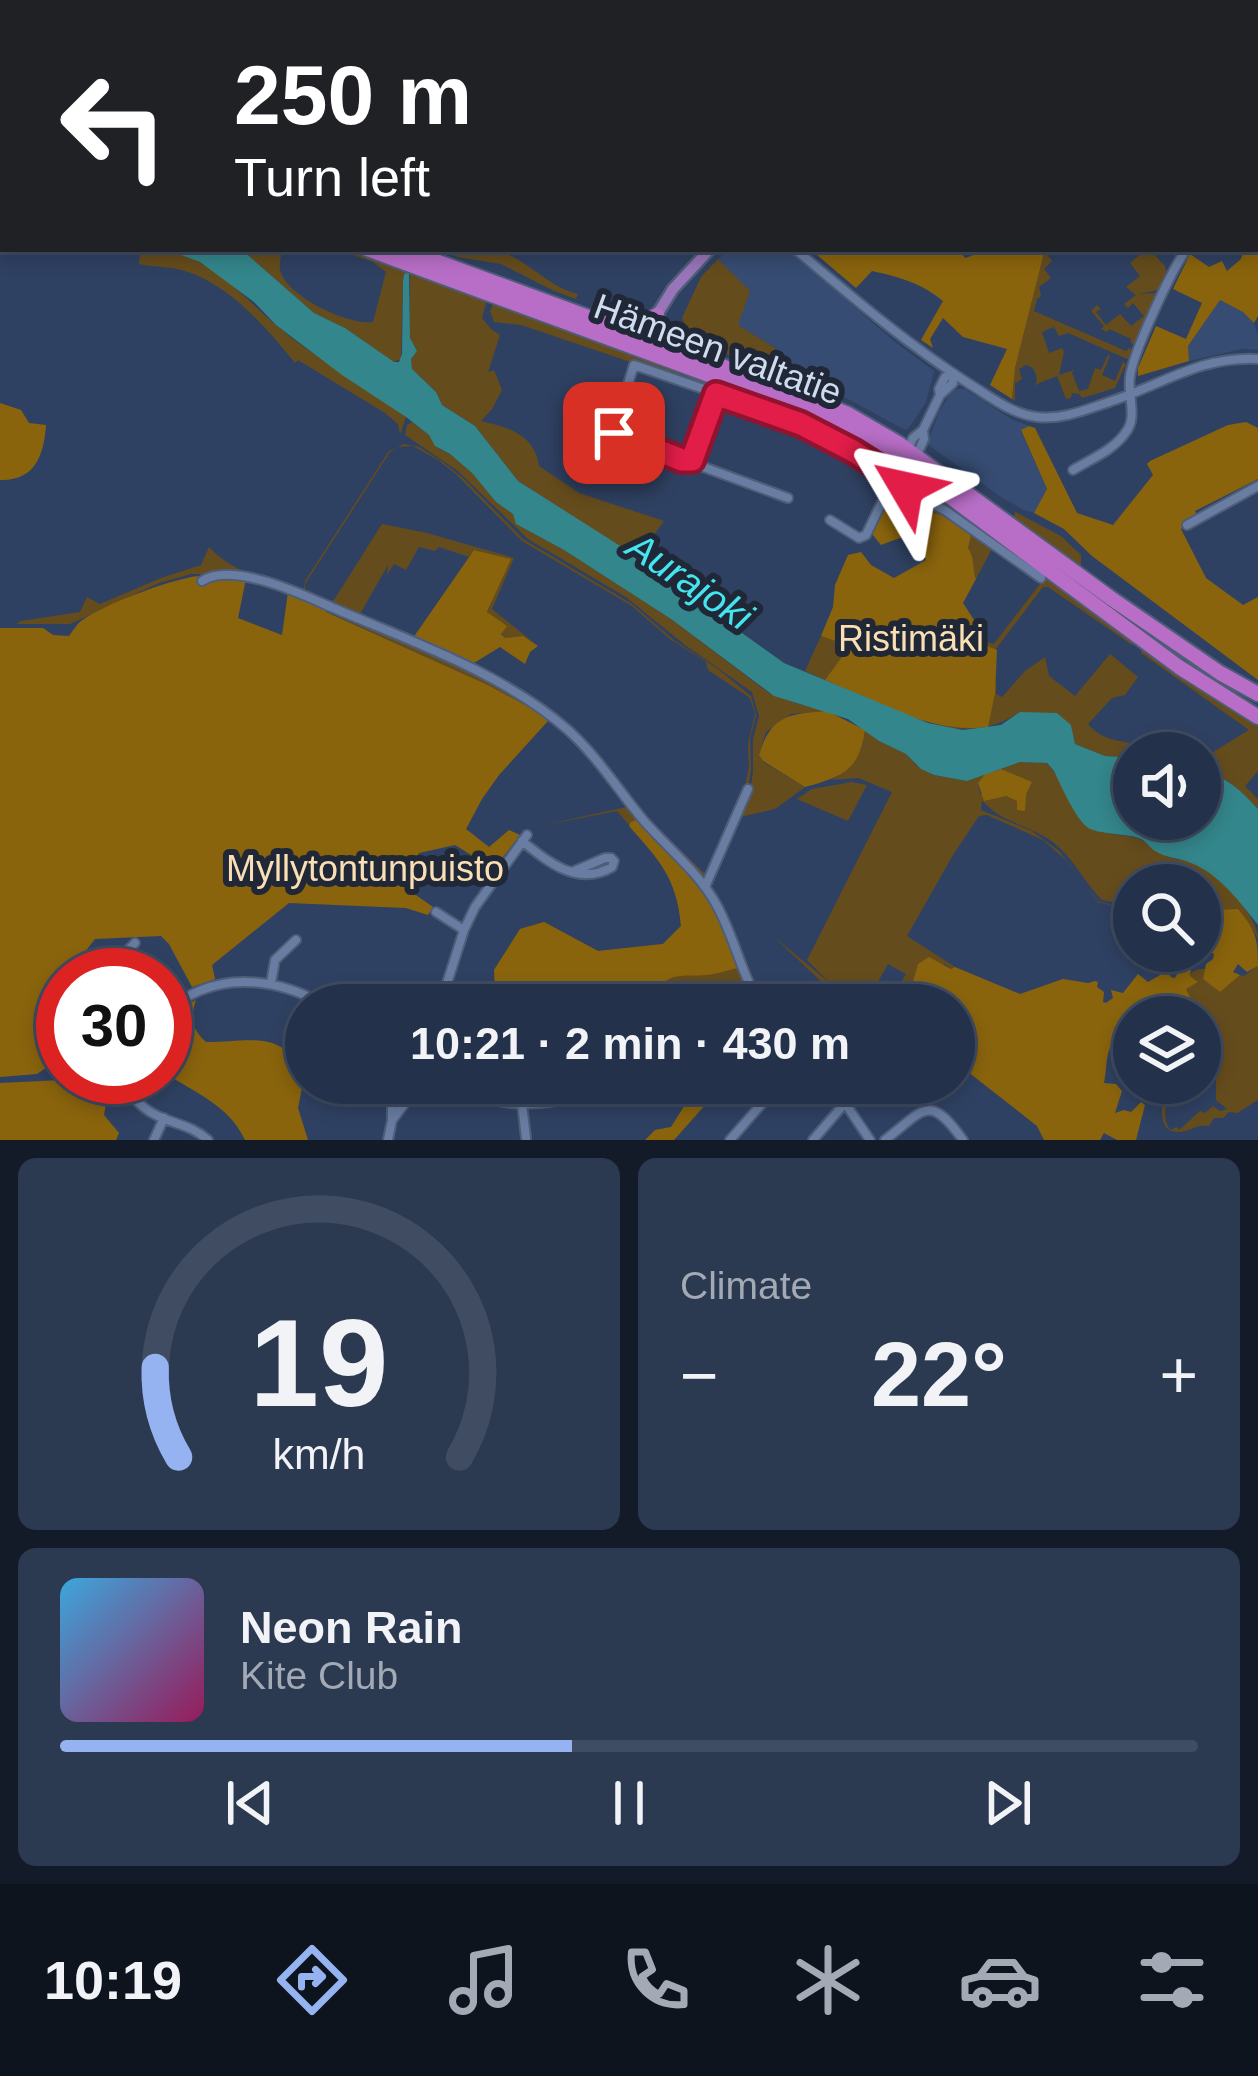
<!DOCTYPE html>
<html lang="en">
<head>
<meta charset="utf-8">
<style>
	:root { --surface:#23314a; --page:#2b3951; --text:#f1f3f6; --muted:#a3a9b5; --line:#404c62; --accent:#95b2f1 }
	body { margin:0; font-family:Helvetica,sans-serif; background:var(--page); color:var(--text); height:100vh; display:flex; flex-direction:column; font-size:45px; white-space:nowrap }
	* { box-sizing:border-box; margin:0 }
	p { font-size:39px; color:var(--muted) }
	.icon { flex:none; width:66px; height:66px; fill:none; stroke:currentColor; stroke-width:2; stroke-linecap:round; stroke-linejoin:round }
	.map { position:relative; height:1140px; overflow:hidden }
	.side { display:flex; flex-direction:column; gap:18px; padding:18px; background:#131b29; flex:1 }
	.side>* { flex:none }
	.top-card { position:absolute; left:0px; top:0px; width:1260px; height:252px; box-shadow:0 6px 18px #0003,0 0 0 3px var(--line); background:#202124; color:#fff; overflow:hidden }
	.controls { position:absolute; left:1113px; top:732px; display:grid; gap:24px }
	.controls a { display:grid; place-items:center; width:108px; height:108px; border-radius:50%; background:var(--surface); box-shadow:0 6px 18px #0003,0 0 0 3px var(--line); font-size:60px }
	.speed { position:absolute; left:36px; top:948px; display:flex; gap:24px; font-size:60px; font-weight:700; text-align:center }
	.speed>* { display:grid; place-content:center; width:156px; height:156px; border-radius:50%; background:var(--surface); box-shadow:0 6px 18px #0003,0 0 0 3px var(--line); line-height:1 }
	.speed .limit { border:18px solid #d22; background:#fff; color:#111 }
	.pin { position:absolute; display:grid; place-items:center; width:102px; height:102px; color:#fff; margin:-51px; border-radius:24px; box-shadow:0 6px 18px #0006 }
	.me { position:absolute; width:132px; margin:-66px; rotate:306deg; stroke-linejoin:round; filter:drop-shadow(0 0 9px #0008) }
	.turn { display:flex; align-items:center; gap:42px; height:252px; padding:0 36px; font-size:54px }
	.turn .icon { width:156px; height:156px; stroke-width:2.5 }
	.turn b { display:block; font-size:84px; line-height:102px }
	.big { font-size:90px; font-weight:800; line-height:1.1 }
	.side .tile { flex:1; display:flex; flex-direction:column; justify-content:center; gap:18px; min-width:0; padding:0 42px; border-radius:18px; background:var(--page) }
	.side .dial { align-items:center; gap:0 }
	.dial svg { height:312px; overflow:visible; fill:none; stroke:var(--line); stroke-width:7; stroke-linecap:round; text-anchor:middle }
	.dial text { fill:var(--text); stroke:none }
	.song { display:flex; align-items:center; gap:36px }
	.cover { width:144px; height:144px; border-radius:18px; background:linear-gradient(135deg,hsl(200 70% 55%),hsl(330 70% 35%)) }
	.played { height:12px; border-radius:6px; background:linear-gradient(90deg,var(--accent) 45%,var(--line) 45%) }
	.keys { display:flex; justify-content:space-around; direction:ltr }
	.heat { display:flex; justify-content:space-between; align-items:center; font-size:66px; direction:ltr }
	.side .tiles { flex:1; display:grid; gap:18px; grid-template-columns:1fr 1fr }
	.tile:last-child { grid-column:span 2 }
	.trip { position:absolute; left:285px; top:984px; width:690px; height:120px; border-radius:60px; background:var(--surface); box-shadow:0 6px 18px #0003,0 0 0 3px var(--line); font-weight:800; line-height:120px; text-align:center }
	.dock { display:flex; height:192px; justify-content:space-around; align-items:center; background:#0e141e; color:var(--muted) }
	.dock .icon { width:84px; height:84px }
	.dock .current { color:var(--accent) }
	.dock b { font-size:54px; color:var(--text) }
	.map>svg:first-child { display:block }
</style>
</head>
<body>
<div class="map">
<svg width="1258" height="1140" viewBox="0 0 1258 1140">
	<rect width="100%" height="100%" fill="#2f4162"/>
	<!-- built -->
	<path fill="#364c72" d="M729 249H788L895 342 934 371 926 402 909 428 905 430 850 400 775 369 777 349 737 325 749 291 718 259Z
		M1220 300 1243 312 1254 323 1258 335V350L1242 349 1189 361 1188 346Z
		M957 389H965L1011 419 1029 426 1021 431 1047 490 1034 513 1024 510 1001 497 927 444 939 412 951 392Z"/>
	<!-- green -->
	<path fill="#654c1d" d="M136 249C159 249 178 251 199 262 229 278 252 305 277 326 318 360 364 386 406 417L400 435 398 424 385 413 298 360 295 363C266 327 225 279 177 269 165 266 152 267 139 264L140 252Z
		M241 249H283C281 255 279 263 280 269 284 296 350 326 373 322L386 272 373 262 334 249H353L487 299 482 318 491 329 500 335 488 372 494 370 502 390 492 409 481 421C508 427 535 435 539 466L579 493 664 521 637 558 518 481 475 426 442 405 436 392 412 369 411 359 417 351 410 338V275L404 274 403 281 401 359 393 362 345 328 314 313Z
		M432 249C451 249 473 246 491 249 523 254 546 287 578 294L576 299 552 290 501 264 458 257Z
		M1045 249H1049L1048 256 1052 261 1044 269 1051 278 1039 287 1041 296 1037 299 1034 311 1126 351 1129 348 1132 349 1128 359 1125 358 1068 333 1059 336 1054 327 1042 332 1049 353 1062 348 1064 352 1059 375 1074 370 1072 373 1079 391 1088 389 1095 368 1101 370 1108 355 1110 356 1102 375 1115 381 1123 362 1126 364 1115 388 1082 398 1079 394 1072 393 1071 398 1066 399 1057 376 1039 383 1035 386C1039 380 1036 366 1026 365L1019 369 1022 379 1015 383V401L1012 399 1015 368Z
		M1141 249H1149L1165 266 1166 272 1158 290 1139 294 1157 293 1134 344 1131 343V339L1109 329 1107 332 1101 329 1104 326 1091 311 1097 305 1101 309 1096 312 1106 325 1120 314 1131 326 1144 316 1133 303 1128 308 1124 304 1136 295 1126 287 1140 276 1130 263 1143 252Z
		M718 259 750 291 738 325 777 349 775 369C744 358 694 351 682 318L701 277Z
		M494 302 666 365 685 378 681 379 521 325 494 322 490 311Z
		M690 378H702L842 430 886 457 882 465 853 448 688 381Z
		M412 422 429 435 439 449 450 454 472 473 496 502 513 514 516 524 564 550 671 619 769 693 798 704 827 711 791 714 766 732 759 754 763 762 805 787 775 809 740 817 749 798 753 772V739L759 716 752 692 685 645 626 597 528 539 458 471 405 435 407 425Z
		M404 444 419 447 443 462 463 478 523 539 632 604 675 641 718 669 751 696 756 715 750 739 751 769 747 793 705 881 702 882 637 808 706 875 744 791 749 767 748 744 755 714 750 698 708 670 706 662 670 639 632 606 522 541 456 474 438 460 413 446 397 447 390 452 305 584V590L330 602 334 600 382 524 427 533 514 558 492 609 538 646 523 636 505 638 487 613 510 559 475 550 469 557 439 547 435 551 419 547 406 570 394 564 387 575 388 565 360 614 362 618 303 593 305 581 389 451Z
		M899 484 905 492 946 512 993 547 976 579 968 549 971 536 905 515 901 508 902 501 891 490Z
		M935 494 1136 640 1132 645 1048 587H1043L995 650 996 694 1002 697 1025 671 1045 657 1049 676 1075 696 1110 654 1138 677 1125 695 1112 698 1088 724C1108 749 1140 737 1164 753H1134V758L1105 756 1075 744 1071 725 1020 712C967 748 917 718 865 696L969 638 994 644 1046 576 937 503Z
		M1015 512 1061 536 1081 555V565L1076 566 1013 520Z
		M209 547C233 573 263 577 295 587L294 590 239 574H191L159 583 70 624H16L21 621 80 612 87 597 100 604 161 578 201 565Z
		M326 608C399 638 485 669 547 717L488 685 325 611Z
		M821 636 851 645 825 680 805 671Z
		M1143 645 1258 722V771L1245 786 1258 799V809C1242 792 1223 772 1200 772V760L1249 730 1141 653Z
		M865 730 879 741 906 754 916 765 933 775 967 781 985 774 978 783 980 794 1006 796 1025 804 1024 781 1001 769 1020 762 1046 763C1065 780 1069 811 1088 826 1101 836 1127 833 1142 840 1151 844 1157 851 1166 856 1175 860 1185 860 1193 863 1217 873 1258 914 1258 939 1250 922 1236 911 1217 910L1200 936V885H1134V906L1102 900C1083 881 1073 856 1050 840 1028 825 998 821 982 800L981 810 1032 831 1059 851 1098 901 1134 911 1098 902 1069 863 1043 840 987 815 979 816 953 855 907 936 955 967 951 969 945 964C928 970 913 970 912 989L895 1005H887L906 974 888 964 865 1005H846L774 937 830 983 807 960 892 792 858 778 832 780C854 766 861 756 865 730Z
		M587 753 632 809V814L635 813 701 888 718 913 753 1005H680L679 1003 609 1005 607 1000 592 1001 589 1005H520L495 991 494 970 520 929 544 922 598 951 663 944 681 926C677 870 651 851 617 811L539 826 627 807Z
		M852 782 867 785 848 821 797 799 812 789Z
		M1258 966V1100L1237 1113 1229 1112 1223 1118H1214L1209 1126C1194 1124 1191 1132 1178 1132 1155 1132 1163 1101 1165 1087L1172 1094C1166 1106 1161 1116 1170 1130L1177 1127 1179 1130 1200 1111 1205 1113 1213 1106 1220 1111 1227 1109 1216 1100V1073L1221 1069 1216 1060V1051L1208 1044 1200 1045V1017H1187L1192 1001 1186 989C1190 975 1189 969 1205 969L1203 979 1220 991 1240 975 1244 976Z"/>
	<!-- forest -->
	<path fill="#8a640d" d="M1258 244V316L1254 323 1243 312 1220 300 1188 346 1189 361 1138 376V368L1156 326 1186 339 1202 303 1173 289 1190 254 1209 267 1222 261 1227 271 1241 259 1244 249H1257Z
		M810 249H959L965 258 991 249H1045L1015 368 1012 399 990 385 1007 349 963 337 943 318 930 339 933 348 921 340 943 301C921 283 900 277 872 271L856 288Z
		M0 403 21 410 29 423 46 425C44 455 35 481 0 480Z
		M1246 422 1258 428V479L1195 511 1196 514 1181 529 1206 578 1243 605 1258 597V680L1092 556 1064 529 1034 513 1047 489 1021 430 1029 426 1035 428 1077 513 1113 525 1153 475 1147 464 1150 461 1228 425Z
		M891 490 901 496V508L905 515 913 518C933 506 958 518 971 536L968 548C975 558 972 568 976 579L963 603 978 626 972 640 997 650 995 693 988 727C930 734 877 702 825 680L850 646 821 636 833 607 835 585 848 555 861 552 871 565 894 578 926 560 919 547 905 536 881 545 872 534Z
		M474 550 511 559 487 612 507 626 501 634 505 638 523 636 538 646 530 652 525 664 500 647 469 666 413 638Z
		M198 576 197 582 202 586 214 577 246 579 238 618 282 635 288 592 326 608V612L488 685 547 717 548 721 499 775 482 799 466 829 489 847 509 830 520 835 494 869 455 845 419 853 400 884 433 907 428 915 406 908 289 903 212 965 215 979 192 987 169 944 161 936 95 939 67 975H63C60 988 52 1000 52 1015 53 1032 63 1047 63 1065L53 1063 37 1074 0 1077V628H43L53 635 69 636C73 631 76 625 81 621 102 605 171 579 198 576Z
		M827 711 865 730C859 771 842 777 805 787L763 761 759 755C771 715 789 714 827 711Z
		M1001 769 1032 782 1026 794 1025 811 1017 810V801L1006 796 984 801 978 783 985 774Z
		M636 820 641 821 701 888 718 913 738 968C728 970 717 974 707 975 682 977 665 970 654 998L592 1001 589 1005H520L495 991 494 970 520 929 544 922 598 951 663 944 681 926C677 878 659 860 629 826L631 822Z
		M1238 909C1256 931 1258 938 1258 966L1247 972 1238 964 1233 972 1240 975 1220 992 1203 979 1206 964 1213 959 1214 954 1204 947 1200 950V936L1217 910Z
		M1187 951H1199L1201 961 1195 965 1192 963 1190 976 1198 982 1186 989 1192 1001 1187 1017H1134V1039L1123 1035C1104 1042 1108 1065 1104 1083L1116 1084 1122 1091 1115 1113 1124 1110 1131 1112 1141 1102 1145 1105 1136 1140H1117L1104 1133 1100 1140H1044L1037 1126 954 1061V1005H895L911 989 918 964 929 957 951 969 955 967 1020 994 1063 979 1088 983 1095 981 1098 982 1097 987 1104 992 1103 1002 1106 1003 1113 998 1111 990 1123 993 1138 974 1148 982 1167 971 1171 977 1175 978 1181 966 1186 965 1181 962Z
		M196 1000C190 1018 192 1030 206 1042 252 1042 279 1029 305 1073L298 1108 308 1140H245C229 1105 195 1093 165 1073V1064L186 1042 180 1008Z
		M74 1077H115L121 1086 108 1093 104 1115 119 1133 116 1140H0V1083L62 1080 76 1086Z
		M702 1083H737L718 1105 706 1104 674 1140H645L655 1130 671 1127 696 1087Z"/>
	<!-- water -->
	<path fill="#33868b" d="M165 249H241L314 313 345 328 394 362H399L402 354 403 281 404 274 409 272 410 338 417 351 411 359 412 369 436 392 442 405 475 426 518 481 625 549 784 663 928 723 963 730 1001 725 1020 712 1057 713 1071 725 1075 744 1105 756 1134 758V819H1200L1202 770C1225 776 1242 791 1258 809V925C1241 903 1218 873 1191 863 1179 858 1166 858 1155 851 1150 848 1147 842 1141 839 1129 833 1097 835 1087 827 1076 819 1060 784 1054 771L1047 763 1020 762 967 781 934 775 921 769 906 754 879 741 848 719 774 696 671 619 564 550 516 524 513 514 496 502 472 473 450 454 435 446 429 435 406 417 342 375 276 325 254 302 200 262Z"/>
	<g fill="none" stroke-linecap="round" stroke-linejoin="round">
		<defs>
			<path id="minor" d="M1024 0 1027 3
				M137 3 138 0
				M233 3 235 0
				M966 3 969 0
				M1231 3 1233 0
				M1257 60H1258
				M795 249C852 297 908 345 971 385 992 398 1012 414 1037 417 1062 420 1085 410 1109 402 1162 385 1199 356 1258 359
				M940 395 953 383V373
				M917 455 924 439 923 430 940 395 939 389 945 377 952 374
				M692 460 716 393
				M1073 470C1091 459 1114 450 1126 432 1138 417 1127 395 1130 377 1132 355 1172 268 1187 249
				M788 498 616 435 614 429 634 365 788 418 835 441 903 483 912 493 946 511 1041 578
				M830 520 859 538 866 535 913 438 923 430
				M1187 525 1258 486
				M202 581C230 562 295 591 324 604 404 639 501 671 568 730 597 756 619 791 644 821 668 848 699 873 716 904 734 936 741 973 760 1005
				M522 841C548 862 578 887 612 867L614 861 611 858H605L572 872
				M705 887 748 789
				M436 912 464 930
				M104 975 135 943
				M271 983 275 960 296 940
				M440 1005 464 930 475 907 527 835
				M165 1013C213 970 272 976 325 1005
				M119 1077C129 1091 138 1106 154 1114 172 1124 192 1125 208 1140
				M444 1083C495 1110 556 1111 607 1083
				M826 1083 845 1103 870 1140
				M489 1100 493 1083
				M522 1104 526 1138
				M393 1119 420 1083
				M154 1140 164 1118
				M388 1140 392 1120V1083
				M730 1140 780 1083
				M813 1140 845 1103
				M885 1140C925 1109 929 1093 963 1140"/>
			<path id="major" d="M840 3 842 0
				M653 321 673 289 710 249"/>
			<path id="highway" d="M0 73 3 74
				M0 85 3 86
				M367 249 809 412 862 436 903 462 1179 667 1258 717
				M403 249 804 396 848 414 898 443 1112 599 1220 673 1258 694
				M629 333 657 315"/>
		</defs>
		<!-- minor casing -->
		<use href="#minor" stroke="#4e5d78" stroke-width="12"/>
		<!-- major casing -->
		<use href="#major" stroke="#4e5d78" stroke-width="15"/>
		<!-- highway casing -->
		<use href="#highway" stroke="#4e5d78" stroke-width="18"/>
		<!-- minor -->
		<use href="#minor" stroke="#687da1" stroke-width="8"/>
		<!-- major -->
		<use href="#major" stroke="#9874b8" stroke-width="10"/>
		<!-- highway -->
		<use href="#highway" stroke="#b86ec7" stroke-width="14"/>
	</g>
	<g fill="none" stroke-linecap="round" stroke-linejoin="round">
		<defs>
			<path id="route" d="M614 433 682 460H692L716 394 801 424 853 451 903 483 906 488"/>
		</defs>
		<!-- route casing -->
		<use href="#route" stroke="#92132f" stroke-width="30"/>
		<!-- route -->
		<use href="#route" stroke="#e11d48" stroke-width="21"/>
	</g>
	<g text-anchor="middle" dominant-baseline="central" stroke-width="12" stroke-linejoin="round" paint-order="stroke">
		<!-- street labels -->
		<g font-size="36" fill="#cfdbef" stroke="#202837">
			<text transform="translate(718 349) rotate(20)">Hämeen valtatie</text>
		</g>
		<!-- park labels -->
		<g font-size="36" fill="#f9dfb3" stroke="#202837">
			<text x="911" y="638">Ristimäki</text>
			<text x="365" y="868">Myllytontunpuisto</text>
		</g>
		<!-- water labels -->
		<g font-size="39" font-style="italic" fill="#44e5ef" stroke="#202837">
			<text transform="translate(690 581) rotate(34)">Aurajoki</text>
		</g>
	</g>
</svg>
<div class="controls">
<a><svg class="icon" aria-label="sound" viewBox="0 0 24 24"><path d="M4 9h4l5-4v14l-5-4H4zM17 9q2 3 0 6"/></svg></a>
<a><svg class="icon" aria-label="search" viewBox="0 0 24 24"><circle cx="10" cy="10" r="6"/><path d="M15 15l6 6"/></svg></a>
<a><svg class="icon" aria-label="layers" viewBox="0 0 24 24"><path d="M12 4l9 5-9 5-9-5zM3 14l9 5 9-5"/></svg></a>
</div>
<div class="speed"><div class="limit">30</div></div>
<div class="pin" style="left:614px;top:433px;background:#d93025"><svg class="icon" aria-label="arrive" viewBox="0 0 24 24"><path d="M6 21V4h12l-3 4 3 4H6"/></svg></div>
<svg class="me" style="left:906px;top:488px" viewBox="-20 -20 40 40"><path d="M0-17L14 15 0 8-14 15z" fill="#e11d48" stroke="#fff" stroke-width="4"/></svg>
<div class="trip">10:21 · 2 min · 430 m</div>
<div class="top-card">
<div class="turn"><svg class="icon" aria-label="left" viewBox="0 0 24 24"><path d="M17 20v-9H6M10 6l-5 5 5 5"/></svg><div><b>250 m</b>Turn left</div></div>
</div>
</div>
<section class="side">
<div class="tiles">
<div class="tile dial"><svg viewBox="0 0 100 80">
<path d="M14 69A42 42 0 1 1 86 69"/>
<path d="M14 69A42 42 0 0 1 8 46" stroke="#95b2f1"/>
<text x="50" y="56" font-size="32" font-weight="700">19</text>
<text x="50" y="72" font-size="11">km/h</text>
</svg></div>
<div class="tile"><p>Climate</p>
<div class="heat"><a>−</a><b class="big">22°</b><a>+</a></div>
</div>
<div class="tile">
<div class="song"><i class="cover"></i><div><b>Neon Rain</b><p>Kite Club</p></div></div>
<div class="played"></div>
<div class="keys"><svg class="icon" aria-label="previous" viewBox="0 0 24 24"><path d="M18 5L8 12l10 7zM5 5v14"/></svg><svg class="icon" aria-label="pause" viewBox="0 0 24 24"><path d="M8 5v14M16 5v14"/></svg><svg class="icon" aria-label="next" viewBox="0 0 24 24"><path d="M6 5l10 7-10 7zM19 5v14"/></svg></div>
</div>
</div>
</section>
<nav class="dock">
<b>10:19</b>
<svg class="icon current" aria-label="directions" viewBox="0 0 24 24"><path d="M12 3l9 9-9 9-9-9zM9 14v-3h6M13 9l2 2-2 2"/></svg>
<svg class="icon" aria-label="music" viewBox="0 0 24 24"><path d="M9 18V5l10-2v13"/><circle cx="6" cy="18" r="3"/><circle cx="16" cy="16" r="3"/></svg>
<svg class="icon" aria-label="phone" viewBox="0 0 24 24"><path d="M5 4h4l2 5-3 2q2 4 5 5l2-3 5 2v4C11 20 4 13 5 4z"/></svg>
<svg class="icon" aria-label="climate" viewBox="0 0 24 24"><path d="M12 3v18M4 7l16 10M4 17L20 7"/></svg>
<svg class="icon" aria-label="car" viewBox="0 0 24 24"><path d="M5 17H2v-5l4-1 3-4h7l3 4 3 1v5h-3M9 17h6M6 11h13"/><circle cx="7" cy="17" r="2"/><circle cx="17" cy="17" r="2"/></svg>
<svg class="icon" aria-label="filters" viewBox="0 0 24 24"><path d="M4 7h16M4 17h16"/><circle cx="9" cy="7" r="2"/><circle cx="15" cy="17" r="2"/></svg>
</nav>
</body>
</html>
